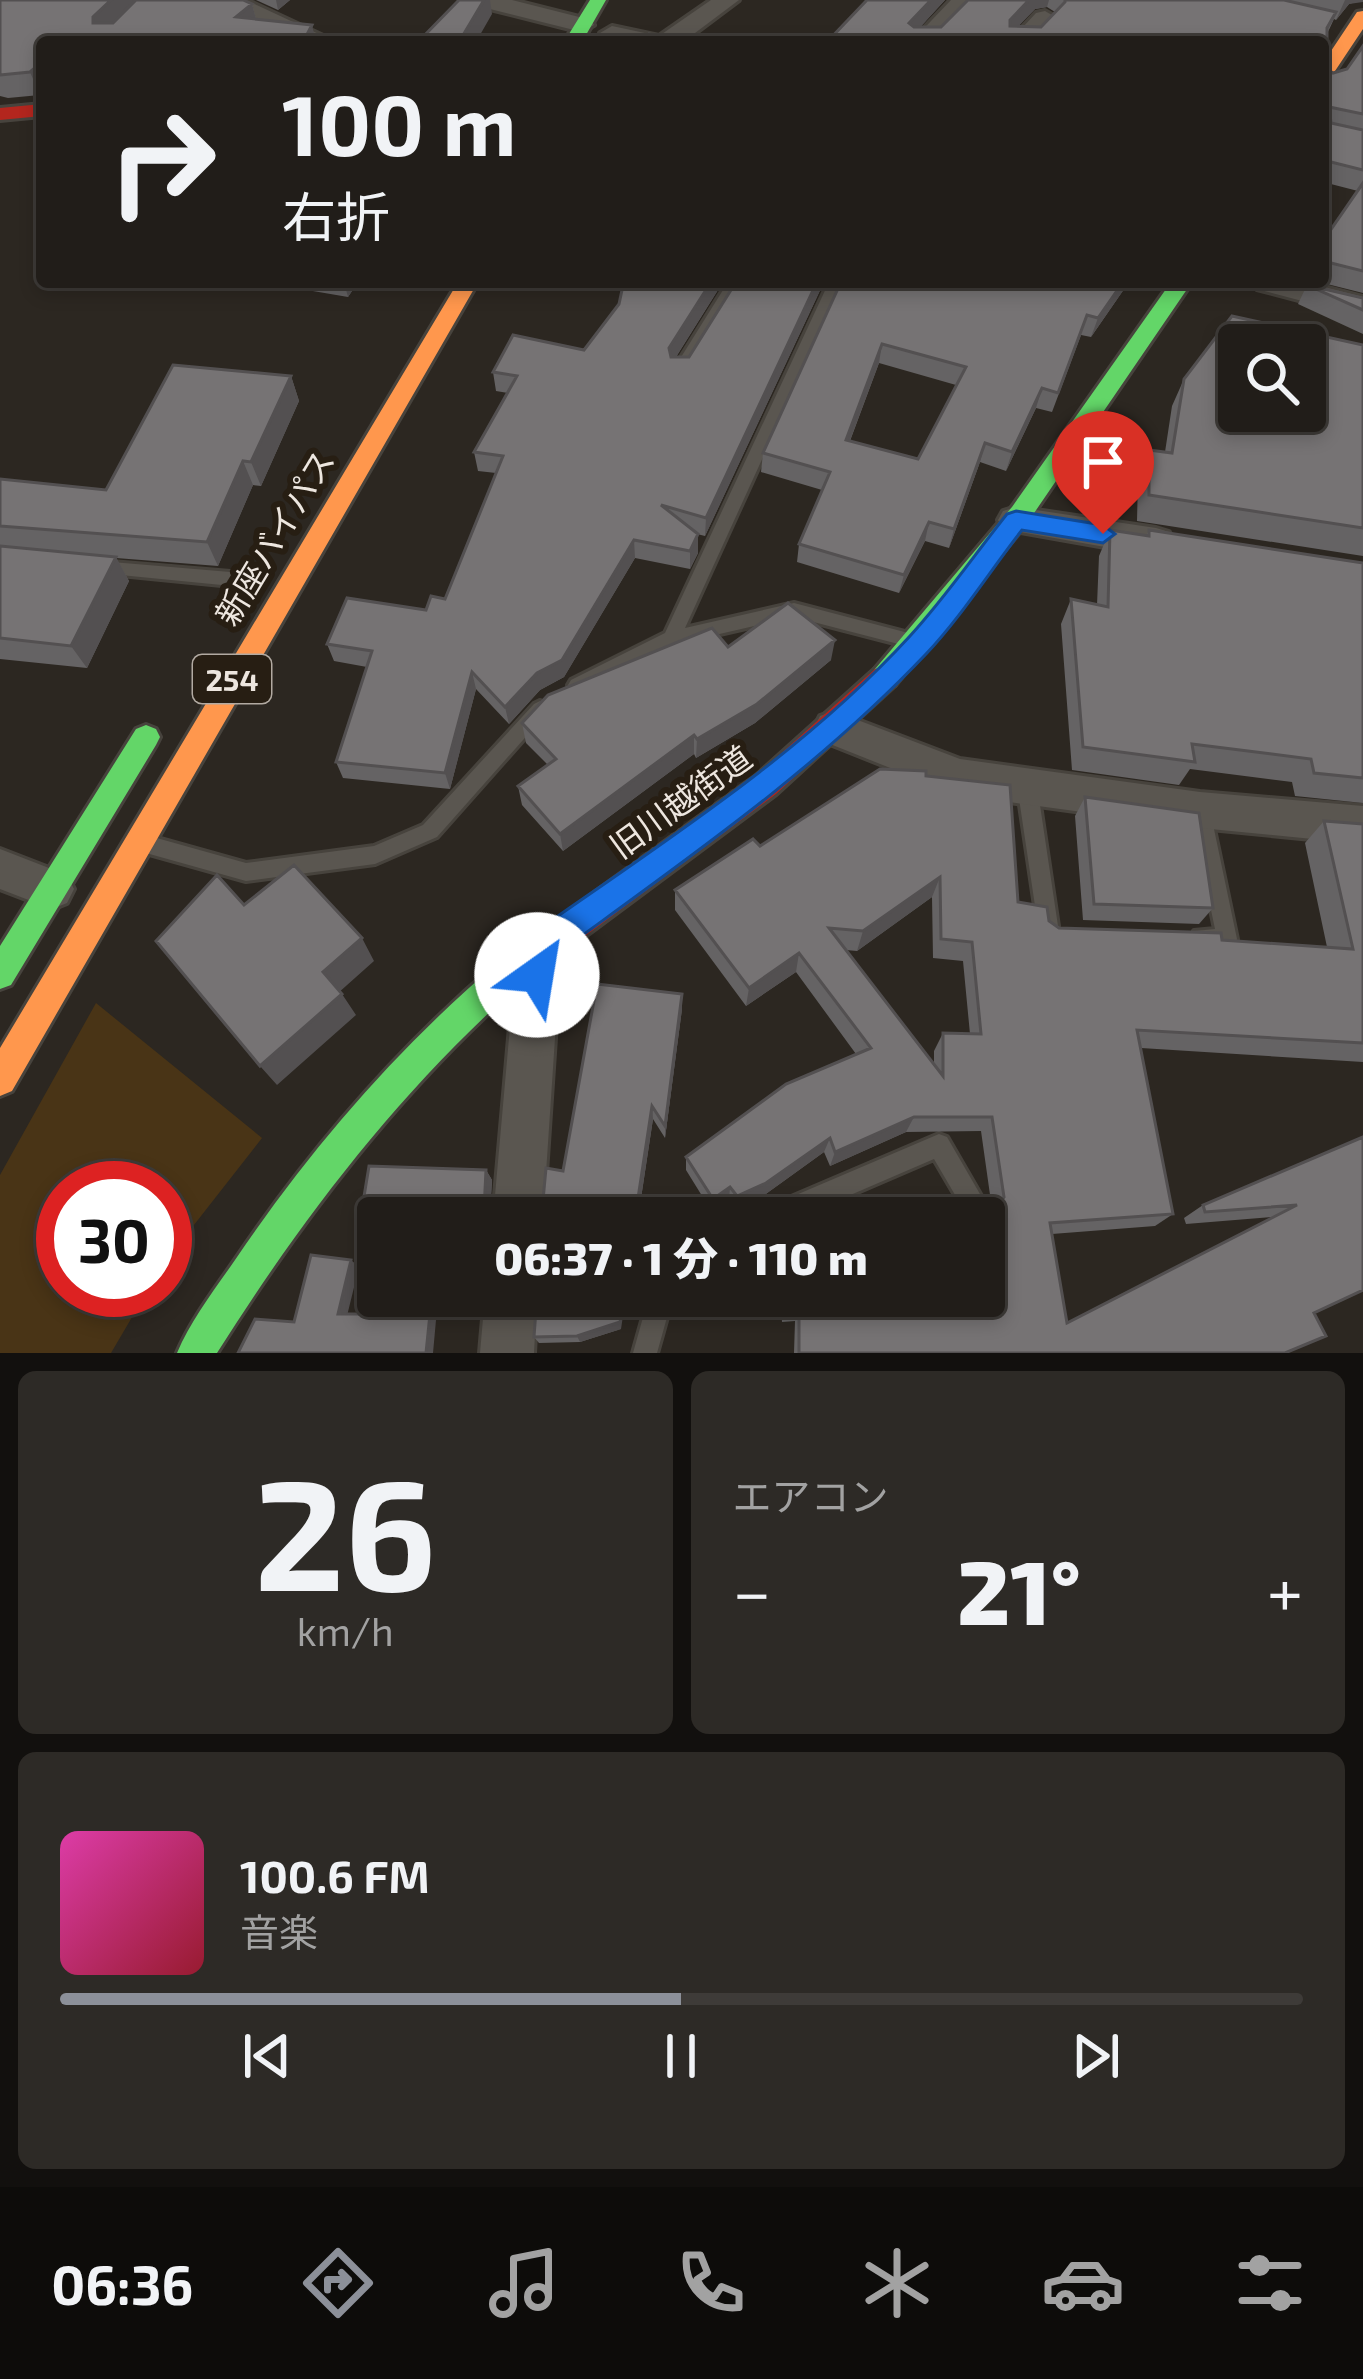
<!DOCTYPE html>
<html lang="ja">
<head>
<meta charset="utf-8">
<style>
	:root { --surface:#211d19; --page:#2d2a26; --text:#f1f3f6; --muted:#a2a2a2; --line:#3e3b38; --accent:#8c9099 }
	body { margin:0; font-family:"Exo 2","Noto Sans JP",sans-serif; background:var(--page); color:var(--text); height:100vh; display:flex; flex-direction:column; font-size:45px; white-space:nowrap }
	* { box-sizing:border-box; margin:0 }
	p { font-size:39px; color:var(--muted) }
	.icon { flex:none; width:66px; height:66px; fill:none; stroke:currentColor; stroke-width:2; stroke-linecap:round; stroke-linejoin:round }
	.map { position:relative; height:1353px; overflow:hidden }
	.sheet { display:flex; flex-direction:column; gap:18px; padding:18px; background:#12100e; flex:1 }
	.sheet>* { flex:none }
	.guide { position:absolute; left:36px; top:36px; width:1293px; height:252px; border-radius:12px; box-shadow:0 6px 18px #0003,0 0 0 3px var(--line); background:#211d19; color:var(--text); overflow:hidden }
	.fabs { position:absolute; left:1218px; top:324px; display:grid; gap:24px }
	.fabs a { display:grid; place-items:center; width:108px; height:108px; border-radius:12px; background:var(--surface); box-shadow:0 6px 18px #0003,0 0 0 3px var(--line); font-size:60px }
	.speed { position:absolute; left:36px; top:1161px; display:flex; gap:24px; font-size:60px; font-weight:700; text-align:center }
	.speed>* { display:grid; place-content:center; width:156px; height:156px; border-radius:50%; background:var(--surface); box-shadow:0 6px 18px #0003,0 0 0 3px var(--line); line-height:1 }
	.speed .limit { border:18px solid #d22; background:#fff; color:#111 }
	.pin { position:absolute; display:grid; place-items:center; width:102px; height:102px; color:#fff; margin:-123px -51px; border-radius:50% 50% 50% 0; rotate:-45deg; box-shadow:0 0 12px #0007 }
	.pin .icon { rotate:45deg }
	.me { position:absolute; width:132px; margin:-66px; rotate:32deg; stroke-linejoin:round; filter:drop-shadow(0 0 9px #0008) }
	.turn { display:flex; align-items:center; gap:42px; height:252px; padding:0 48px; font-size:54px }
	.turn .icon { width:156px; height:156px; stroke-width:2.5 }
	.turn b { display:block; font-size:84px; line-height:102px }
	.big { font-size:90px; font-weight:800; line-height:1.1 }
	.sheet .tile { flex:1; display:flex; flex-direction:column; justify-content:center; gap:18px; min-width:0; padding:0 42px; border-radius:18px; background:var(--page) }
	.sheet .dial { align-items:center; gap:0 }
	.dial b { font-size:156px; line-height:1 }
	.song { display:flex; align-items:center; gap:36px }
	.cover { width:144px; height:144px; border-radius:18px; background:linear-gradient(135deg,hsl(320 70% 55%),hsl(350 70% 35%)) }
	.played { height:12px; border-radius:6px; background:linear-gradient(90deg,var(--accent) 50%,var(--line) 50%) }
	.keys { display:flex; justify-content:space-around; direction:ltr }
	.heat { display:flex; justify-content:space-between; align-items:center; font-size:66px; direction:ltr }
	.sheet .tiles { flex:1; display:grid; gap:18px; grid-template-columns:1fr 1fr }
	.tile:last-child { grid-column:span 2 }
	.trip { position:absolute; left:357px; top:1197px; width:648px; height:120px; border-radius:12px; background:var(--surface); box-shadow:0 6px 18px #0003,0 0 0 3px var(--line); font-weight:800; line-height:120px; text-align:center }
	.tab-bar { display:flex; height:192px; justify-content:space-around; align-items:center; background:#0d0c0a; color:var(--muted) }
	.tab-bar .icon { width:84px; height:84px }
	.tab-bar .current { color:var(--accent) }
	.tab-bar b { font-size:54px; color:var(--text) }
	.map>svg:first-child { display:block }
</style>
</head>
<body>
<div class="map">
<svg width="1363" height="1353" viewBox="0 0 1363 1353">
	<rect width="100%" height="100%" fill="#2c2721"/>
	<!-- green -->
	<path fill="#493416" d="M96 1003 262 1138 165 1262V1188H63V1290H148L111 1353H0V1175Z"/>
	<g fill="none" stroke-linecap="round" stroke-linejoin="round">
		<defs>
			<path id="lane" d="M728 282H742L685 374H675L673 370Z
				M829 282H843L685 628 794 603 916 635 919 640 916 645 910 647 794 617 676 644 583 690H571L568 685 571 680 665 633Z
				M100 561 242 573 251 580 242 587 100 573 92 567Z
				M540 701 546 704 549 709 546 714 437 837 375 864 246 881 146 853 139 850 136 844 139 838 146 835 246 863 374 846 423 825 534 704Z
				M1027 777 1034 779 1037 785 1058 926 1055 933 1048 936 1041 933 1038 926 1017 785 1020 779Z
				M1200 801 1207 804 1210 810 1237 939 1234 946C1222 951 1206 950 1194 945L1191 938 1194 931 1215 929 1190 810 1193 804Z
				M939 1134 947 1137 984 1201 988 1209 984 1217H968L934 1159 797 1218H757L761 1210Z
				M649 1296H673L657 1353H633Z"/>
			<path id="street" d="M213 0H246L336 42H302Z
				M471 0H512L591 20 594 25 582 32 474 5Z
				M711 0H739L683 42H619L600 33 612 26 659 36Z
				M951 0H977L938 42H911Z
				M1045 11 1057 18 1036 42H1009L1036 13Z
				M1253 282H1305L1363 297V317L1257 289Z
				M1016 507 1156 528 1169 532 1174 542 1169 552 1156 556 1003 529 998 520 1003 511Z
				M834 711 960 759 1200 792 1363 806V844L1200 828 958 795 820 740 814 728 820 716Z
				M0 849 67 875 74 889 67 903 52 909 0 889Z
				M539 927 555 933 561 948 543 1218H493L517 948 523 933Z
				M485 1296H537L534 1353H480Z"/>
			<path id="fast" d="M590 0H606L582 42H564Z
				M1171 282H1192L1030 519 895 685H875L871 677 875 669 1012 507Z
				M146 725 156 729 160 737 156 745 11 985 0 989V946L136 729Z
				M507 960 518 964 523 975 518 986C398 1093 303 1217 217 1353H177C191 1320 215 1289 235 1260 310 1149 395 1051 496 964Z"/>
			<path id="slow" d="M1363 11V29L1329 80 1323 81V63L1357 12Z
				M458 282H478L12 1091 0 1096V1048Z"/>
			<path id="jam" d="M42 104V116L0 120V108Z
				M885 666 895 669 899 677 895 685 776 794 518 986 507 990 496 986 491 975 496 964 756 776 875 669Z"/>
		</defs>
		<!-- lane casing -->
		<use href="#lane" stroke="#47433d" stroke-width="6"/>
		<!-- street casing -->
		<use href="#street" stroke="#47433d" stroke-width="6"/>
		<!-- fast casing -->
		<use href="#fast" stroke="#47433d" stroke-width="6"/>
		<!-- slow casing -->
		<use href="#slow" stroke="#47433d" stroke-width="6"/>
		<!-- jam casing -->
		<use href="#jam" stroke="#47433d" stroke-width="6"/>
		<!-- lane -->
		<use href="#lane" fill="#5a5650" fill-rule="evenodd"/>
		<!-- street -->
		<use href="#street" fill="#5a5650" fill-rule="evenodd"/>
		<!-- fast -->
		<use href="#fast" fill="#63d668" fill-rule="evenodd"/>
		<!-- slow -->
		<use href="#slow" fill="#ff974d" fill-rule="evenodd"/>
		<!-- jam -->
		<use href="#jam" fill="#b3261e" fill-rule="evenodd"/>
	</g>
	<!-- wall -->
	<path fill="#656364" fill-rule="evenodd" d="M0 0 252 4 256 19 42 42V93L40 95 8 98 0 96Z
		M256 0H290L278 10Z
		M867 0H945L920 27H941L968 0H1363L1349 4 1336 20 1334 19 1327 34V69L1333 73 1347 69 1363 46V293L1319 282H1323V241L1358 191 1323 182V42H827ZM1047 7 1055 12 1041 27 1018 26 1035 9Z
		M260 282H358L348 297Z
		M629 282H723L676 357H689L736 282H824L705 536 697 534 698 553 690 569 635 558 564 677 540 690 509 724 476 689 450 789 343 778 336 762 367 667 334 661 327 644 426 610 445 599 496 473 478 471 474 452 508 393 496 391 493 372 584 350 619 304Z
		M841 282H1129L1091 337 1081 335 1052 412 1036 408 1006 471 980 462 949 548 925 541 899 593 797 562 799 544 822 490 761 472 763 453ZM879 363 956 385 918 459 850 441Z
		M1307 285 1363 298V334L1298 304Z
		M1363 345V556L1137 521 1138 477 1149 450 1165 452 1172 406 1184 379Z
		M291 376 299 401 261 486 253 485 218 566 116 558 129 581 87 668 0 659V479L106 490Z
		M1110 530 1146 536 1149 530 1363 563V803L1295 796 1292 782 1190 769 1179 785 1072 770 1061 624 1071 599 1097 605 1099 556Z
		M728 647 831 660 755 723 696 758 694 754 563 851 522 805 518 786 548 765 526 743 522 723Z
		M926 776 1018 902 1059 928 1327 947 1305 843 1324 821 1363 824V1062L1141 1048 1173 1214 1155 1226 1052 1234 1067 1323 1273 1217 1186 1224 1184 1218 1203 1205 1363 1137 1314 1313 1285 1353H794L795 1321 782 1322 780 1296H984V1218H879V1212L886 1200 992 1209 981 1131 906 1132 830 1166 824 1152 763 1196 735 1209 729 1200 712 1212 686 1170V1157L856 1054 796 972 746 1006 675 910V890L760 846ZM932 897 933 958 963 961 970 1034 943 1033 934 1051V1064L846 950 857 951Z
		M1085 797 1213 908 1199 924 1083 920 1075 816Z
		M597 984 682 994V1009L665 1138 653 1119 638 1218H378V1237L368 1236 359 1227 369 1166 486 1170 492 1180 490 1211H542L546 1168 563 1171Z
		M621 1329 580 1342 539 1343 534 1337Z"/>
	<!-- shaded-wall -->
	<path fill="#535051" d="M111 0H141L102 39 93 23V17Z
		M276 0H290L278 10Z
		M484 0H490L492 14 476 42H459Z
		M931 0H945L907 42 909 23Z
		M1029 0H1049L1047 7 1035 9 1006 39 1010 20Z
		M1345 0H1363V2L1349 4 1336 20Z
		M252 4 258 26 236 17Z
		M312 25 316 42H303Z
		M42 62V93L40 95 30 72Z
		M344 282H358L348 297Z
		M711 282H723L669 368V348Z
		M817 282H824L705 536 706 518Z
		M1123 282H1129L1091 337 1098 318Z
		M882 344 879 363 843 459 846 440Z
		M291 376 299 401 261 486 251 462Z
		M1042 388 1036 408 1006 471 1012 452Z
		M985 443 980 462 949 548 954 529Z
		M243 461 253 485 218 566 207 542Z
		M929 522 925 541 899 593 904 575Z
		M698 534V553L690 569V551Z
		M634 540 635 558 564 677 540 690 509 724 505 707Z
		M116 557 129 581 87 668 71 646Z
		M835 640 831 660 755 723 696 758 697 739Z
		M472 672 476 689 450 789 445 773Z
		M694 735V754L563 851 560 834Z
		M940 877 932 897 857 951 863 931Z
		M362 938 374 961 337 994 323 972Z
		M799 953 796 972 746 1006 749 988Z
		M342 994 356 1015 277 1085 260 1066Z
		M682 994V1009L665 1138V1126Z
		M652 1106 653 1119 638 1218H635Z
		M914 1117 906 1132 830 1166 835 1152Z
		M830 1138 824 1152 763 1196 735 1209 737 1196Z
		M486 1170 492 1180 490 1218 484 1211Z
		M730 1187 729 1200 712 1212 713 1199Z
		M351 1260 359 1267 346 1320 338 1314Z
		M624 1296H626L621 1329 580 1342 577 1336Z
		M430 1314 436 1320 433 1353H426Z"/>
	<!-- building -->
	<path fill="#767374" stroke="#535051" stroke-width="3" fill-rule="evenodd" d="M0 0H111L93 17V23H113L136 0H243L252 4 236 17 312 25 303 42H42V62L30 72 0 75Z
		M459 0H484L459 42H418Z
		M867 0H931L909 23 914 27H941L968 0H1029L1010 20V26L1041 27 1065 2V0H1284L1336 12 1327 28V69L1333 73 1347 69 1363 46V114L1329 107 1331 123 1363 130V170L1323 160V42H827Z
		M649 34 683 42H640Z
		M1363 183V271L1323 261V241Z
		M629 282H711L669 348 671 357H689L736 282H817L706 518 661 505 698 534 690 551 634 540 562 660 537 673 505 707 472 672 445 773 336 762 372 651 327 644 347 598 426 610 431 596 445 599 503 456 474 452 517 376 493 372 513 335 584 350 619 304 622 290Z
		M841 282H1123L1098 318 1087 315 1058 393 1042 388 1012 452 985 443 954 529 929 522 904 575 799 544 830 472 763 453ZM882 344 966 367 918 459 846 440Z
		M1307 285 1363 298V310Z
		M1232 316 1363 345V528L1149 495V450L1172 453 1184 379ZM1239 345H1305V411H1239Z
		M173 365 291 376 251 462 243 461 207 542 0 526V479L106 490Z
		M1110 530 1149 536V530L1363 563V778L1314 773 1311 759 1192 744 1195 762 1083 747 1071 599 1108 607Z
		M0 546 116 557 71 646 0 638Z
		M788 603 835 640 757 704 697 739 694 735 560 834 518 786 556 759 522 723 548 695 712 628 728 647Z
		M880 769 926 771V776L1010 785 1018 902 1047 907 1049 921 1059 928 1221 933 1222 940 1353 949 1324 821 1363 824V1043L1137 1030 1173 1214 1050 1223 1067 1323 1297 1205 1205 1212 1203 1205 1363 1137V1290L1314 1313 1326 1336 1285 1353H799V1313H786L785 1296H984V1218H888L886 1200 969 1198 979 1209H995L1004 1197 992 1117H914L835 1152 830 1138 766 1183 737 1196 730 1187 713 1199 686 1157 786 1084 871 1048 799 953 749 988 675 890 753 839 760 846ZM940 877 941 939 972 942 981 1034 943 1033V1076L829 928 863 931Z
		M1085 797 1199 813 1213 908 1094 904Z
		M294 865 362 938 323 972 342 994 260 1066 156 941 217 875 244 905Z
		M597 984 682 994 665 1126 652 1106 635 1218H378V1227H359L369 1166 486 1170 484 1211H542L546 1168 563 1171Z
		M311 1255 351 1260 338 1314H430L426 1353H238L255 1319 294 1322Z
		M537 1296H624L620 1322 577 1336 534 1337Z"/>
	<!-- route -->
	<path fill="#1a73e8" stroke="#114b97" stroke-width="3" d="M1016 511 1103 525 1115 534 1103 543 1022 530C990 571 961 617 926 654 815 771 684 861 554 956L548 985 537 990 526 985 521 975 528 937C660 844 800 756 910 636 945 598 975 554 1007 514Z"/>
	<g text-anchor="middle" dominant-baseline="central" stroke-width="12" stroke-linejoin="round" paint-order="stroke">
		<!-- shield labels -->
		<rect fill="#271e13" stroke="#b2aaa2" stroke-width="3" x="193" y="655" width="78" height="48" rx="9"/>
		<g font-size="30" font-weight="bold" fill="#ede6df">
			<text x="232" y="679">254</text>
		</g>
		<!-- street labels -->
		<g font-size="33" fill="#ede6df" stroke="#271e13">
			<text transform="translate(274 537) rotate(-59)">新座バイパス</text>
			<text transform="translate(680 801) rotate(-36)">旧川越街道</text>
		</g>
	</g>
</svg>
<div class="fabs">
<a><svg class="icon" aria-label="search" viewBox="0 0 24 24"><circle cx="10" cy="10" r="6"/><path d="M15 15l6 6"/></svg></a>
</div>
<div class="speed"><div class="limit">30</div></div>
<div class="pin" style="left:1103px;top:534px;background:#d93025"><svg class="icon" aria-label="arrive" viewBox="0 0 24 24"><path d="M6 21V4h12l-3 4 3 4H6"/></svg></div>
<svg class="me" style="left:537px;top:975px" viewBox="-20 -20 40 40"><circle r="19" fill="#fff"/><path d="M0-13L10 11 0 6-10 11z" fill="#1a73e8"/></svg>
<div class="trip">06:37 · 1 分 · 110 m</div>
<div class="guide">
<div class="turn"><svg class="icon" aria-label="right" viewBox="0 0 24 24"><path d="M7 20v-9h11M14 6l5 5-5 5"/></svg><div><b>100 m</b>右折</div></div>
</div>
</div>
<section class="sheet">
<div class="tiles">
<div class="tile dial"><b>26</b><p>km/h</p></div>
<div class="tile"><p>エアコン</p>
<div class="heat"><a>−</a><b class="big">21°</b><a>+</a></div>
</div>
<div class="tile">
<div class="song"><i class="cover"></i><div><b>100.6 FM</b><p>音楽</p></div></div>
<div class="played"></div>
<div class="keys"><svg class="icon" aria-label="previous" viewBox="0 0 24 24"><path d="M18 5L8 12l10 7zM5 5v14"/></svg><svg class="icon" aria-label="pause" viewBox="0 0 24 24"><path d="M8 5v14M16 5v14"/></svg><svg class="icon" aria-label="next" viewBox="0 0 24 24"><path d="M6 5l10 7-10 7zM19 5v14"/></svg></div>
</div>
</div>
</section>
<nav class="tab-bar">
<b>06:36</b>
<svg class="icon current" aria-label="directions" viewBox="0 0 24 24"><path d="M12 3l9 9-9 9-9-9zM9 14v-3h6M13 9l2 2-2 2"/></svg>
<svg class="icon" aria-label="music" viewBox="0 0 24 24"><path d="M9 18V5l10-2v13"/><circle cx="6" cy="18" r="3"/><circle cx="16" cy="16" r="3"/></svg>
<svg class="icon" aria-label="phone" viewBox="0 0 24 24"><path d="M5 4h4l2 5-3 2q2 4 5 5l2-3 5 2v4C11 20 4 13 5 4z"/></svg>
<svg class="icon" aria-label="climate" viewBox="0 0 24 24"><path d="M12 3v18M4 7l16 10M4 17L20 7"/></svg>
<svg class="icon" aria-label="car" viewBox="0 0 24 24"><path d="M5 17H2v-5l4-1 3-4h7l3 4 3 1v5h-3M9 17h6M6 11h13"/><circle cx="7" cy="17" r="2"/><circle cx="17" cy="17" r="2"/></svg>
<svg class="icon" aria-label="filters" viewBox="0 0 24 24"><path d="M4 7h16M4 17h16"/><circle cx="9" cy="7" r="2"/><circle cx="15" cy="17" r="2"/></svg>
</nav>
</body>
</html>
